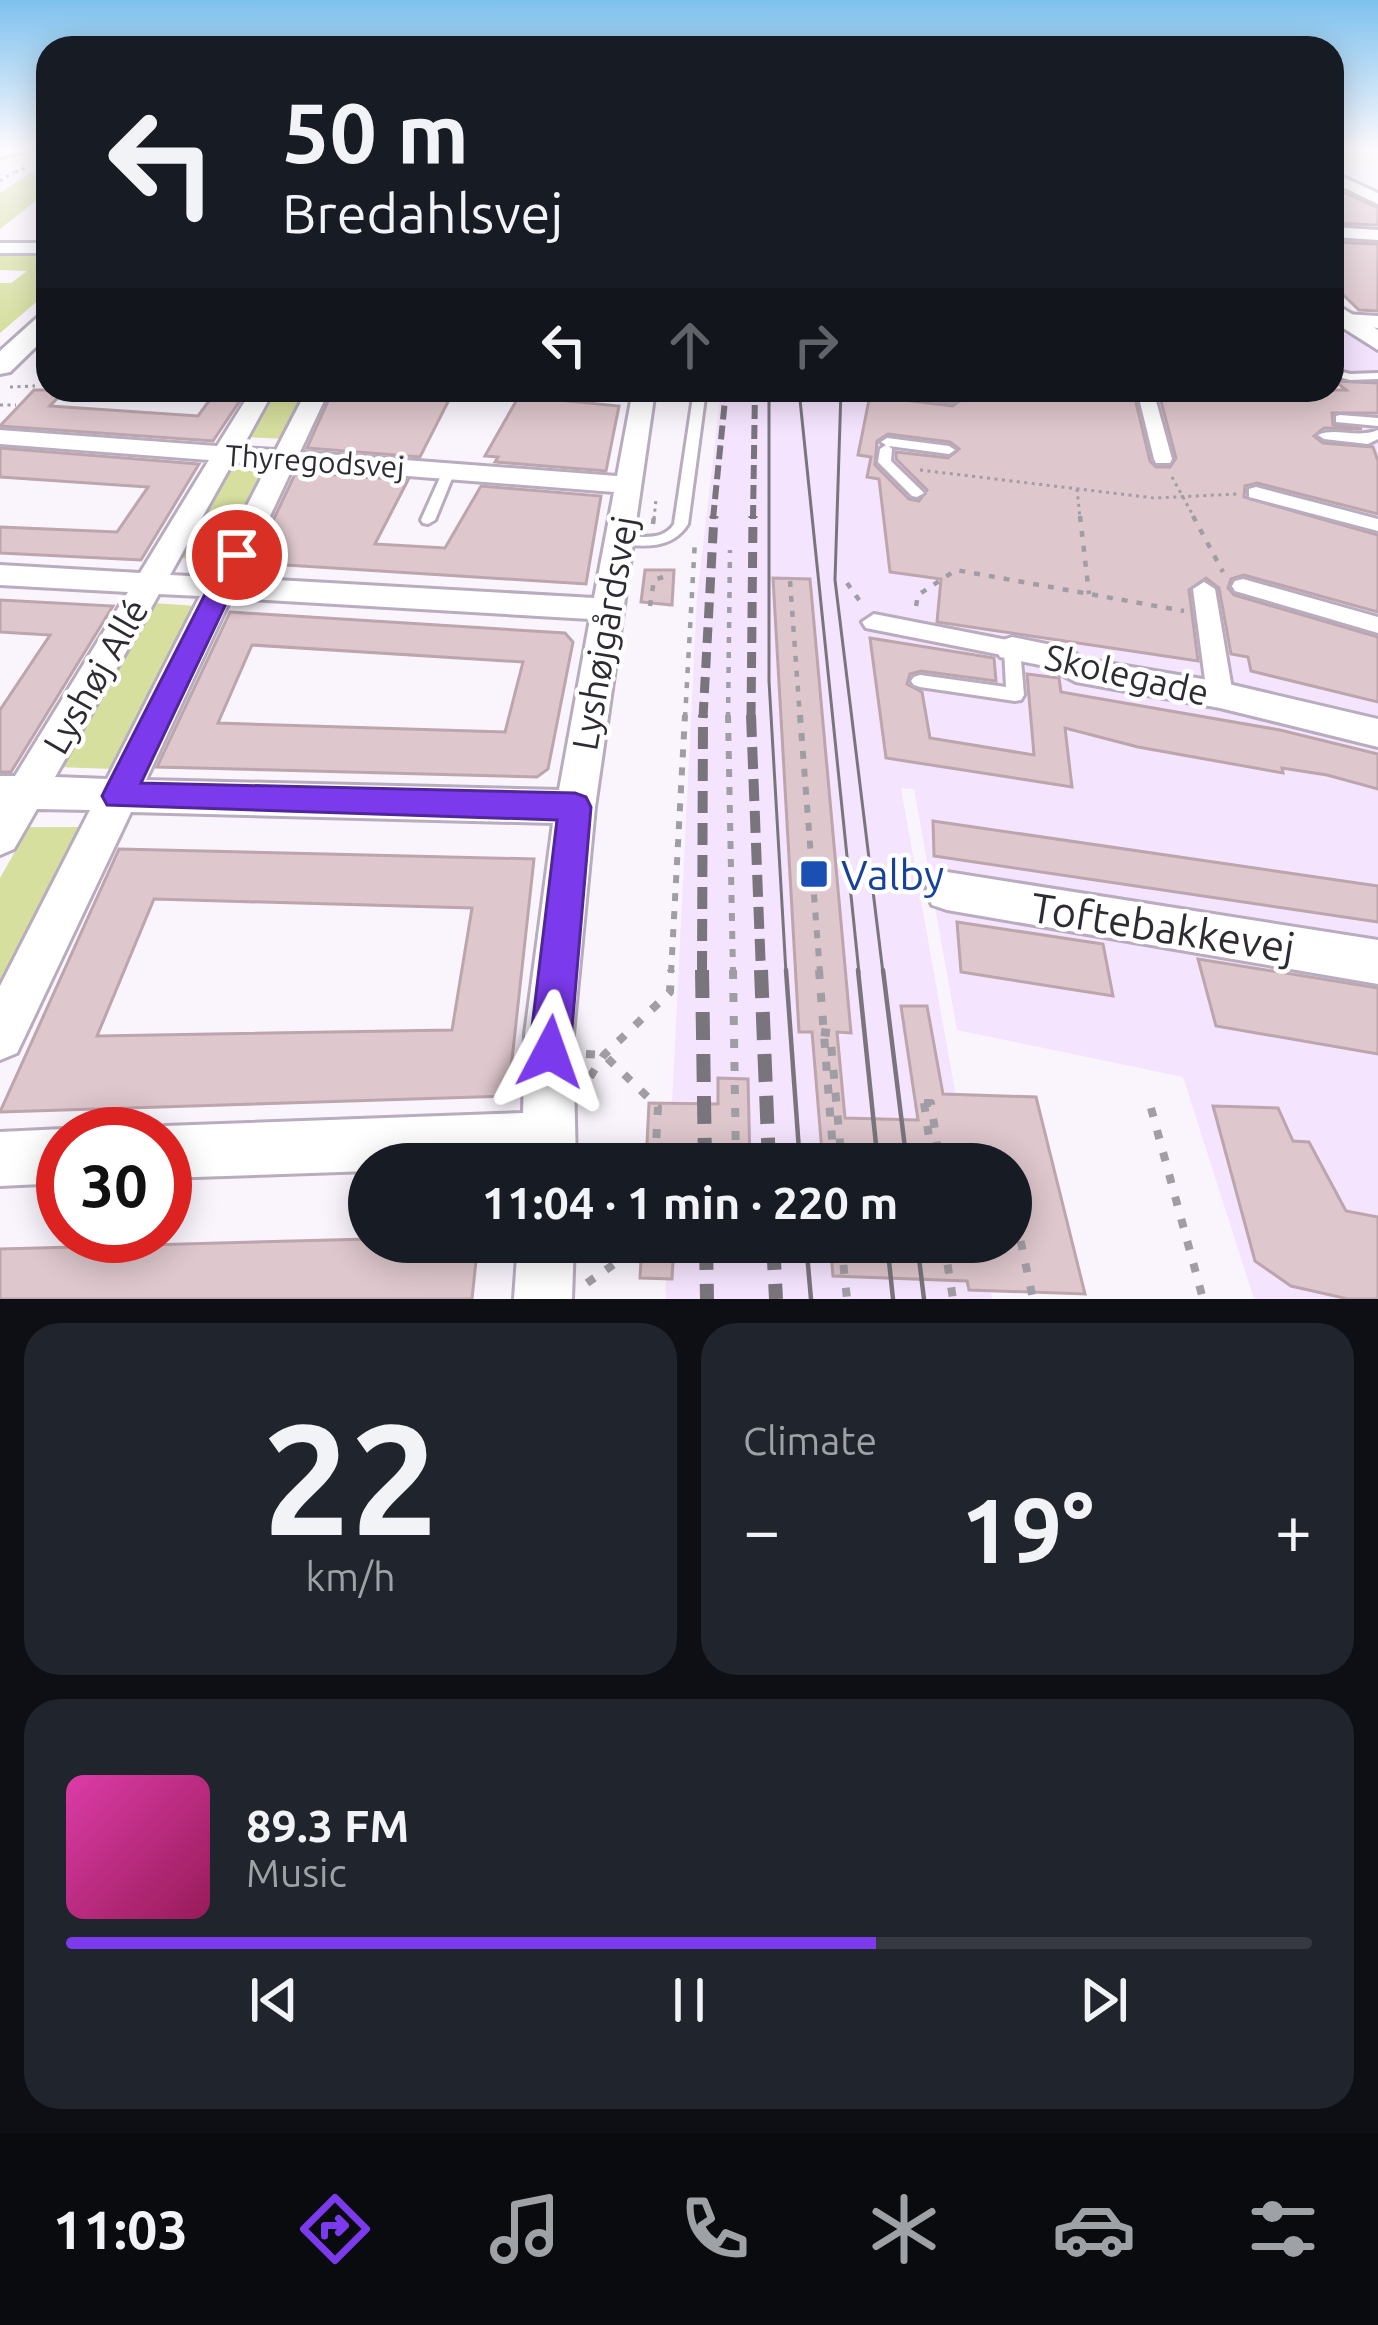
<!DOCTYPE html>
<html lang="en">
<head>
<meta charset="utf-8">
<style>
	:root { --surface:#171b24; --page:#20242c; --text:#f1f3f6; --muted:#9ea1a6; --line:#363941; --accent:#7c3aed }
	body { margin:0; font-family:Ubuntu,sans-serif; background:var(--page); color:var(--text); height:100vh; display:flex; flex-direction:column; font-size:45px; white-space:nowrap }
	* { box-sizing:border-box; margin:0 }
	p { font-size:39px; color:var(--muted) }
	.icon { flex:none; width:66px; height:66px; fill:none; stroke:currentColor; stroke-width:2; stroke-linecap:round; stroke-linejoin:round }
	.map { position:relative; height:1299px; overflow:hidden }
	.panel { display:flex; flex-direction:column; gap:24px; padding:24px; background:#0d0f14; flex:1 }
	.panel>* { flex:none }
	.banner { position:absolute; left:36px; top:36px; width:1308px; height:366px; border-radius:36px; box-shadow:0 6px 30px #0003; background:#171b24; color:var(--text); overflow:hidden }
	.speed { position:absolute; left:36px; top:1107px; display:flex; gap:24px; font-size:60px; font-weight:700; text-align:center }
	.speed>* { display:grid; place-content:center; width:156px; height:156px; border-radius:50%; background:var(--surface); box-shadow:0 6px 30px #0003; line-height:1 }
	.speed .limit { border:18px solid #d22; background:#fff; color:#111 }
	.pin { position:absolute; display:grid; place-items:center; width:102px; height:102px; color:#fff; margin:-51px; border:6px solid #fff; border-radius:50%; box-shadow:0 3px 12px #0007 }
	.me { position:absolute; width:132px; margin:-66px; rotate:4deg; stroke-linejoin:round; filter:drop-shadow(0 0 9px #0008) }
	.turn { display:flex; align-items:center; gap:42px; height:252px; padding:0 48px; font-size:54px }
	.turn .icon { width:156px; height:156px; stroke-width:2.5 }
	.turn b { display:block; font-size:84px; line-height:102px }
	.lanes { display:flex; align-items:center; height:114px; padding:0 48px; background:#0003; justify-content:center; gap:60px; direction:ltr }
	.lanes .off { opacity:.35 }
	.big { font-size:90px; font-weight:700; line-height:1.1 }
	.panel .tile { flex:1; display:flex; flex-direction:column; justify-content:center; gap:18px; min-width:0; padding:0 42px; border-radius:36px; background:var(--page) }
	.panel .dial { align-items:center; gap:0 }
	.dial b { font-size:156px; line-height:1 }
	.song { display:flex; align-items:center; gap:36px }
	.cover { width:144px; height:144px; border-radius:18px; background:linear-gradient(135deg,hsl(320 70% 55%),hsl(330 70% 35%)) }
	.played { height:12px; border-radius:6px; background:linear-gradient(90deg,var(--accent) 65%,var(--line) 65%) }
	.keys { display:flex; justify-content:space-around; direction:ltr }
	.heat { display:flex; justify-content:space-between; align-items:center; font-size:66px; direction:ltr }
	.panel .tiles { flex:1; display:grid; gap:24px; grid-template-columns:1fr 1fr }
	.tile:last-child { grid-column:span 2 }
	.trip { position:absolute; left:348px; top:1143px; width:684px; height:120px; border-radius:60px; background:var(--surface); box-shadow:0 6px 30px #0003; font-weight:700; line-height:120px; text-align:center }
	.dock { display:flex; height:192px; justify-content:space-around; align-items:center; background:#090b0e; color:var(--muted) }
	.dock .icon { width:84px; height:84px }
	.dock .on { color:var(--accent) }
	.dock b { font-size:54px; color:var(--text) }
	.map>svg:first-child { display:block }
</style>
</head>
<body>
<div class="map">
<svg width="1378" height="1299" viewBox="0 0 1378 1299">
	<rect width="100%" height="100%" fill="#faf5fd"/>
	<!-- built -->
	<path fill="#f5e4fe" d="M1332 316 1378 318V1299H1254L1183 1077 957 1030 914 789 901 788 968 1164H669L697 597 721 390H1332Z
		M665 1242H982L992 1299H666Z"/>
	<!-- green -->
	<path fill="#d6df9e" d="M48 162V191L0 229V193Z
		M0 256H48V292L0 333V283H11L27 271 0 270Z
		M273 390H313L286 439 246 437Z
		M229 469 266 472 220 560 176 558Z
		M154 603 196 606 114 769 57 767Z
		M29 827H86L0 1000V878Z"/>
	<!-- building -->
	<path fill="#dec7cd" stroke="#bca5ac" stroke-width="3" fill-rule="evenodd" d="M1332 187 1378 208V225L1332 223Z
		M1332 242 1378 244V311L1359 310 1332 284Z
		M1335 381 1378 383V413H1332L1333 425 1362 429 1324 428 1314 436 1323 443 1373 447 1378 461V514L1257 483 1245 486 1244 497 1378 535V612L1244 575 1231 579 1228 588 1234 595 1378 637V702L1251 671 1248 657 1231 654 1219 588 1206 578 1189 590 1198 661 937 622 941 579 890 572 879 479 867 477 871 457 858 455 871 390H887L888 397 895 399 953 406 964 397 939 390H1133L1150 461 1156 467H1170L1176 458 1158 390H1346ZM888 434 950 442 959 449 948 458 896 452V459L927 490 919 501 909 499 875 465 877 441Z
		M34 390H65L50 406 198 416 217 390H247L213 441 0 426Z
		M333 390H454L420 457 307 448Z
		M519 396 619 406 606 471 495 462 498 457 485 456Z
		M0 448 199 464 141 560 0 553V527L117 532 148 487 0 477Z
		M296 472 408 480 375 544 445 548 481 486 601 496 586 584 253 563Z
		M645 570H674L672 605 641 602Z
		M773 578 810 579 851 1033 837 1032 845 1118 918 1120 901 1006H927L943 1094 1036 1097 1085 1294 969 1290 967 1281 833 1276 830 1242H1011V1164H823L812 1032H799Z
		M0 600 113 606 11 772H0V710L50 635 0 632Z
		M230 612 565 633 573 642 548 769 537 777 157 767ZM252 645 523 662 505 732 218 723Z
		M870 638 994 658 996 681 921 671 910 674 907 684 922 692 930 738 1034 755 1027 674 1059 678 1061 692 1280 730 1378 754V789L1327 775 1282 768 1283 773 1138 747 1065 728 1072 787 886 758Z
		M933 821 1378 886V922L934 856Z
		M119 849 534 859 508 1096 0 1112ZM154 899 472 908 452 1030 97 1036Z
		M957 922 1103 944 1113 996 961 972Z
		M1198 959 1378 988V1054L1216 1026Z
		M718 1078 748 1079 750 1164H646L649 1103 718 1104Z
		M1213 1106 1278 1108 1293 1141 1309 1142 1346 1211 1378 1217V1299H1348L1291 1286 1255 1261Z
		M369 1239 478 1242 472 1299H0V1249Z
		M642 1242H674L672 1279 640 1278Z"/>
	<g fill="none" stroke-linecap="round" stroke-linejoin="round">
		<defs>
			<path id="service" d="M1332 369 1350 374 1378 373V379L1350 380 1332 375Z
				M694 390H706L688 524C672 550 643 547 615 543L613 540 615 537 620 536C639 536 663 542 674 524Z
				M892 390 954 396 960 399 954 402 896 395 892 394Z
				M1340 415 1378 418V426L1336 422V416Z
				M1378 430V439L1368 444 1324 439 1318 435C1336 427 1357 439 1378 430Z
				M887 438 949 446 955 450 949 454 889 446 892 449 891 461 924 493 917 497 912 496 878 462 880 449 886 445 881 442Z
				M449 467 455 471 435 520 428 524 423 523 421 520 443 471Z
				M1012 643 1020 649 1024 695 1021 700 1015 701 920 687 914 685 911 681 914 677 920 675 1006 687 1004 649Z"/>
			<path id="pedestrian" d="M1137 390H1153L1172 459 1170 463H1156L1154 459Z
				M1256 487 1378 519V531L1249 497V489Z
				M1243 579 1378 617V633L1235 591 1232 586 1235 581Z
				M1204 582 1215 589 1233 695 1229 702H1211L1207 695 1193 589Z
				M874 614 1012 641 1024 649 1012 657 866 628 862 622Z"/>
			<path id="minor" d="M28 148 26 151 0 157V149Z
				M1332 172 1378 193V204L1332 182Z
				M1332 227 1378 230V240L1332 237Z
				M0 243H48V253H0Z
				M1345 314 1378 316V328L1338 324 1335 320Z
				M252 390H274L242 448 276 450 307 390H329L300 452 617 476 633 390H655L595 807 573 1034 576 1164H369V1171L165 1178V1134H146L165 1126 523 1113 525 1034 553 823 131 812 17 1053 0 1060V986L90 810 37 809 14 849 0 855V776H15L128 592 0 585V565L140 573 209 460 0 444V430L217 446ZM233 462 268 465 210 577 170 575ZM293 467 614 492 594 598 241 578ZM159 594 200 596 107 779 55 777ZM231 598 590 619 559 790 146 780Z
				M1012 637 1066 648 1084 659 1220 682 1378 719V747L1220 708 1076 682 1045 666 1000 657 996 649 1000 641Z
				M947 872 1378 940V984L947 910 932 905 926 891 932 877Z
				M63 1129 74 1134H63V1183L0 1186V1132Z
				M518 1242H574L572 1299H514Z"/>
			<path id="tertiary" d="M1332 302 1378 330V350L1332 321Z
				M48 313V335L10 372 0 374V351L39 316Z"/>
		</defs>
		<!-- service casing -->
		<use href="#service" stroke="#b8acbe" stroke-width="6"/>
		<!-- pedestrian casing -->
		<use href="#pedestrian" stroke="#b8acbe" stroke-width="6"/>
		<!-- minor casing -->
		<use href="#minor" stroke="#b8acbe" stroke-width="6"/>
		<!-- tertiary casing -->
		<use href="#tertiary" stroke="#b8acbe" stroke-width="6"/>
		<!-- path-far3 -->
		<path stroke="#a19da4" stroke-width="3" stroke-dasharray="3 4.5" stroke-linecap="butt" d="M15 172 28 167
			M0 181 14 172
			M10 387 35 386
			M0 405H16
			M920 470 1154 498 1237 494
			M1172 477 1195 519
			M1077 489 1080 519
			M654 519 656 499"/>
		<!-- path-far2 -->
		<path stroke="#a19da4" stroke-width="4.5" stroke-dasharray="6 9" stroke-linecap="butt" d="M1080 516 1089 594
			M1193 516 1223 572
			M653 524 654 516
			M790 581 800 718
			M847 583 864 607
			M650 606 654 580 663 577
			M916 606 918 595 956 570 1184 611
			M685 718 695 540
			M728 718 730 550"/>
		<!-- path-far1 -->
		<path stroke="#a19da4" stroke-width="6" stroke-dasharray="8 10" stroke-linecap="butt" d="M728 715 733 973
			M800 715 820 973
			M671 973 685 715"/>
		<!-- path -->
		<path stroke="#a19da4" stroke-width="8" stroke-dasharray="9 14" stroke-linecap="butt" d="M733 970 736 1164
			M819 970 834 1164
			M821 1032 830 1033 842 1164
			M586 1054 604 1055 658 1107 655 1164
			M590 1077 604 1055 670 992 671 970
			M924 1103H931L940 1164
			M924 1103 933 1164
			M1151 1108 1203 1299
			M1011 1196 1033 1299
			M841 1242 847 1299
			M944 1242 953 1299
			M587 1283 646 1242"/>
		<!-- service -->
		<use href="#service" fill="#fff" fill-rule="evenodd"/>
		<!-- pedestrian -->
		<use href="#pedestrian" fill="#fff" fill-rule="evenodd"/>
		<!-- minor -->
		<use href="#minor" fill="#fff" fill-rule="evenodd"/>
		<!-- tertiary -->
		<use href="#tertiary" fill="#fff" fill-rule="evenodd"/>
		<!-- tram-far1 -->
		<path stroke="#7a757d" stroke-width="3" d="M769 390V681L786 973
			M799 390 859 973
			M841 390 835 580 883 973"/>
		<!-- tram -->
		<path stroke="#7a757d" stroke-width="4.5" d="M786 970 800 1164
			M858 970 878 1164
			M883 970 907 1164
			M806 1242 811 1299
			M887 1242 893 1299
			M917 1242 924 1299"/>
		<!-- rail-far3 -->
		<path stroke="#7a757d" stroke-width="6" stroke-dasharray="14 6" stroke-linecap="butt" d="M713 519 726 390
			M753 519 755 390"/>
		<!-- rail-far2 -->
		<path stroke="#7a757d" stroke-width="9" stroke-dasharray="16 9" stroke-linecap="butt" d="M703 718 714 516
			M751 718 753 516"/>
		<!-- rail-far1 -->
		<path stroke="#7a757d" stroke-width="10" stroke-dasharray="22 10" stroke-linecap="butt" d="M751 715 761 973
			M702 973 703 715"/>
		<!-- rail -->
		<path stroke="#7a757d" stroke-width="14" stroke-dasharray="28 14" stroke-linecap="butt" d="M702 970 705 1164
			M761 970 769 1164
			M706 1242 707 1299
			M773 1242 776 1299"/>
	</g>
	<!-- sky -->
	<linearGradient id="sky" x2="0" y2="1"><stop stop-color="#7dc1ee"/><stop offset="0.45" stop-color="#fdfafe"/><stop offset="1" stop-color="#fdfafe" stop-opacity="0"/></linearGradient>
	<rect width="1378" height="330" fill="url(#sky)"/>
	<!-- route -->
	<path fill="#7c3aed" stroke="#51269a" stroke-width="3" d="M237 548 249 555 141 783 575 793 586 797 591 807 570 1052 564 1066 550 1072 535 1066 529 1052 557 820 107 805 102 796 107 786 225 555Z"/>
	<!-- markers -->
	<rect fill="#1a4fb4" stroke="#fff" stroke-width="4.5" x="799" y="859" width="30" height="30" rx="6"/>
	<g text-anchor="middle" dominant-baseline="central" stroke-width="9" stroke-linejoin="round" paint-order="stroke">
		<!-- far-street labels -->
		<g font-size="30" fill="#2f2b32" stroke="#fff">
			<text transform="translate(315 461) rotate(4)">Thyregodsvej</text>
		</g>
		<!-- street labels -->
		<g font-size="36" fill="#2f2b32" stroke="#fff">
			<text transform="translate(604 633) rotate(-80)">Lyshøjgårdsvej</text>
			<text transform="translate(1127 674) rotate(13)">Skolegade</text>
			<text transform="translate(95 676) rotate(-60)">Lyshøj Allé</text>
		</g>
		<!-- near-transit labels -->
		<g font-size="42" fill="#164399" stroke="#fff" text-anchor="start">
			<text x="841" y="874">Valby</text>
		</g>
		<!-- near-street labels -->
		<g font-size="42" fill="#2f2b32" stroke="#fff">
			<text transform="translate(1163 927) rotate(9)">Toftebakkevej</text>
		</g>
	</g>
</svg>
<div class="speed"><div class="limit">30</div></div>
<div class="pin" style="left:237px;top:555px;background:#d93025"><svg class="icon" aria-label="arrive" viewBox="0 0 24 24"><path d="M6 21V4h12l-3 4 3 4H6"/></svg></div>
<svg class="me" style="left:550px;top:1052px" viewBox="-20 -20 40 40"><path d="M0-17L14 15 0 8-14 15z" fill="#7c3aed" stroke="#fff" stroke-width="4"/></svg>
<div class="trip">11:04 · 1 min · 220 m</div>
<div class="banner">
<div class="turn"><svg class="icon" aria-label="left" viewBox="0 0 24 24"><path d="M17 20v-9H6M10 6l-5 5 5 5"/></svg><div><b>50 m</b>Bredahlsvej</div></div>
<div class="lanes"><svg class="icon" aria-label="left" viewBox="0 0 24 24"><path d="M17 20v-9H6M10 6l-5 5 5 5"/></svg><svg class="icon off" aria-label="ahead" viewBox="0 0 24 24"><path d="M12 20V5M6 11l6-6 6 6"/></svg><svg class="icon off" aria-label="right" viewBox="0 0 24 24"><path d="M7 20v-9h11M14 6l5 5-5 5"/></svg></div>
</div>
</div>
<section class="panel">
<div class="tiles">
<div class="tile dial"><b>22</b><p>km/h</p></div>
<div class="tile"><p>Climate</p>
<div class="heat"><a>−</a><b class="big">19°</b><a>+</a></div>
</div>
<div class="tile">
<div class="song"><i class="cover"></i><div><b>89.3 FM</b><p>Music</p></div></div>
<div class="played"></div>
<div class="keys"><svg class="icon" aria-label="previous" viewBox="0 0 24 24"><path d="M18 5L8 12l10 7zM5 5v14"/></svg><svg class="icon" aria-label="pause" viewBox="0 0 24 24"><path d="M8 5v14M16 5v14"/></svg><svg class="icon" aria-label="next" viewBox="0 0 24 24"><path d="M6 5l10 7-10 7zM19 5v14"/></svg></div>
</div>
</div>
</section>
<nav class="dock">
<b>11:03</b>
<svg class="icon on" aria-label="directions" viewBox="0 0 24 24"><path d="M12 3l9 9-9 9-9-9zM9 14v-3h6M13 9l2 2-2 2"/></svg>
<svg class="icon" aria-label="music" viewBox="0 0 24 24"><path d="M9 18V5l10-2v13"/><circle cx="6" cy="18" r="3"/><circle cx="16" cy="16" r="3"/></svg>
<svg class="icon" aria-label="phone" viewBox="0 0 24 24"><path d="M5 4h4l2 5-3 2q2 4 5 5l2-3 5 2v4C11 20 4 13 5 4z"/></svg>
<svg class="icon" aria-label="climate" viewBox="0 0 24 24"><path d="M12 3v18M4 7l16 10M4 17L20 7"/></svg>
<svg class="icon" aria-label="car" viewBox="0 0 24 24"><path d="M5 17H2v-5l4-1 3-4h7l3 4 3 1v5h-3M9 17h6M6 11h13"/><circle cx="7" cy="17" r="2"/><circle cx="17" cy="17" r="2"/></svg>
<svg class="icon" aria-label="filters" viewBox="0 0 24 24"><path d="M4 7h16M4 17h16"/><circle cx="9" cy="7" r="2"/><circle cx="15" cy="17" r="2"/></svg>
</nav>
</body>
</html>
